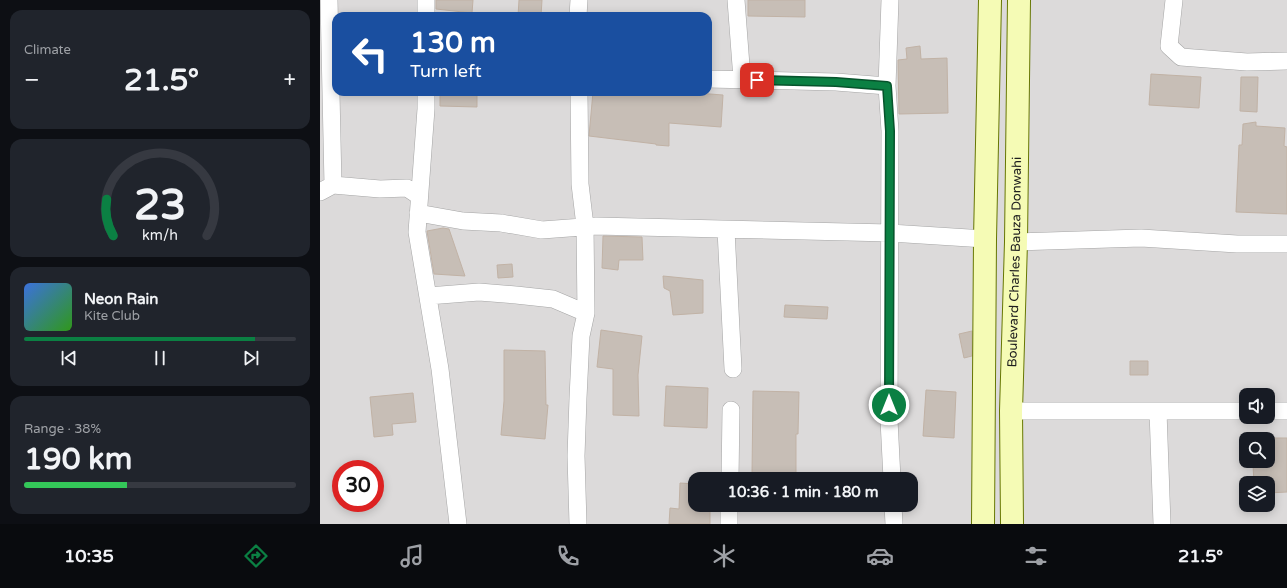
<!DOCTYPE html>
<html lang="en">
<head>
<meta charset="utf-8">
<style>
	:root { --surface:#171b24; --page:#20242c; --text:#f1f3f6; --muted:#9ea1a6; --line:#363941; --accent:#0b8043 }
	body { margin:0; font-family:"Varela Round",sans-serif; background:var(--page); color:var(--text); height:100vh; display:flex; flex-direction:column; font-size:15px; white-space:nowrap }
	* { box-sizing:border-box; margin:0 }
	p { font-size:13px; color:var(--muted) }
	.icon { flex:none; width:22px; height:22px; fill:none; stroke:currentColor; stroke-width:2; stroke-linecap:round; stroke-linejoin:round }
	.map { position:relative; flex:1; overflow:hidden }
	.side { display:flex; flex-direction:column; gap:10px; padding:10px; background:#0d0f14; width:320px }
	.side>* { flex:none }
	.hud { position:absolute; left:12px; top:12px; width:380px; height:84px; border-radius:12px; box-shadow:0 2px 10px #0003; background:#1a4fa0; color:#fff; overflow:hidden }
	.controls { position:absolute; left:919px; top:388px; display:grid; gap:8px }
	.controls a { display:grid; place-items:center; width:36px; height:36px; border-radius:8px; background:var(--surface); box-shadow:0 2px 10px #0003; font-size:20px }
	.speed { position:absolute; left:12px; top:460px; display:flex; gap:8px; font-size:20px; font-weight:700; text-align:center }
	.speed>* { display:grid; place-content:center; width:52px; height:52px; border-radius:50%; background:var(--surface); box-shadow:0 2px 10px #0003; line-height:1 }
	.speed .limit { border:6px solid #d22; background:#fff; color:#111 }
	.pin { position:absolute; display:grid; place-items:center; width:34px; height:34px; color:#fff; margin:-17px; border-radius:8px; box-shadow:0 2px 6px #0006 }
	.me { position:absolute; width:44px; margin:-22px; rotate:0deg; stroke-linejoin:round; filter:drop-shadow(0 0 3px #0008) }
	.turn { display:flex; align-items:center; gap:14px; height:84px; padding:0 12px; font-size:18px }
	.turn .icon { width:52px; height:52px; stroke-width:2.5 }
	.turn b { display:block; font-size:28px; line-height:34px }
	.big { font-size:30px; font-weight:800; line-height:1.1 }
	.side .widget { flex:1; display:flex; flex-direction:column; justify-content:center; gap:6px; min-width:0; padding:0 14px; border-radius:12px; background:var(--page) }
	.side .dial { align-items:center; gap:0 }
	.dial svg { height:104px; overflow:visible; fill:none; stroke:var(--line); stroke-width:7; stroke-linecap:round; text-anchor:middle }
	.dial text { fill:var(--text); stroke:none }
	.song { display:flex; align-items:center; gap:12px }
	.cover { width:48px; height:48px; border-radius:6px; background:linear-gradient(135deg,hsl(220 70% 55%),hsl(110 70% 35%)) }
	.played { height:4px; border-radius:2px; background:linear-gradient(90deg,var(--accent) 85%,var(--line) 85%) }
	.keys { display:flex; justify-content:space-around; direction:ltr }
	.heat { display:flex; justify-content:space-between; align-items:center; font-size:22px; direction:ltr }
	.charge { height:6px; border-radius:3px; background:linear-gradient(90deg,#34c759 38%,var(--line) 0) }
	.trip { position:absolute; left:368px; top:472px; width:230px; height:40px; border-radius:12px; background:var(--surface); box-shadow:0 2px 10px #0003; font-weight:800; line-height:40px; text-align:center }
	.dock { display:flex; height:64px; justify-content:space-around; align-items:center; background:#090b0e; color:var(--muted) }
	.dock .icon { width:28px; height:28px }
	.dock .selected { color:var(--accent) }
	.dock b { font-size:18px; color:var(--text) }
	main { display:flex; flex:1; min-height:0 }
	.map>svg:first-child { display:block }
</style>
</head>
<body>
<main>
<section class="side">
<div class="widget"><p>Climate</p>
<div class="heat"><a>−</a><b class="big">21.5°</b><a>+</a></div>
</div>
<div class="widget dial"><svg viewBox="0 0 100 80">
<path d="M14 69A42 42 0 1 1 86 69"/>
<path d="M14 69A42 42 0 0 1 9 41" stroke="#0b8043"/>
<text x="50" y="56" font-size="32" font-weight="700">23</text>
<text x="50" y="72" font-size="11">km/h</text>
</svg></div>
<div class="widget">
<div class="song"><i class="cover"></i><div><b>Neon Rain</b><p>Kite Club</p></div></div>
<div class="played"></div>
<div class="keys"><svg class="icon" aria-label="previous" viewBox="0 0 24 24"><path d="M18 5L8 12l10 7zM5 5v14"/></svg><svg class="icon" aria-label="pause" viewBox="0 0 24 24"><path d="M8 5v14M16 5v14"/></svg><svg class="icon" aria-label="next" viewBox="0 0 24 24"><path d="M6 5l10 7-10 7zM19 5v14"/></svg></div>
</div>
<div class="widget"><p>Range · 38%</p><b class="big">190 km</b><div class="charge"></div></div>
</section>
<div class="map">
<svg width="967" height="524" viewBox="0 0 967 524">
	<rect width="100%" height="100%" fill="#efebe3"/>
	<!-- residential -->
	<path fill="#dcdada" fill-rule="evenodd" d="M0 0H967V524H0ZM16 16H388V92H16ZM926 395H948V417H926ZM926 439H948V461H926ZM21 469H55V503H21ZM375 479H591V505H375ZM926 483H948V505H926Z"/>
	<!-- building -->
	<path fill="#c7beb6" stroke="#c1b2a5" d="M116 0H153L152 13 116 9Z
		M199 0H222L221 16H198Z
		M428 0H485V17L428 16Z
		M600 46 601 59 627 58 628 113 579 114 578 60 587 59 586 48Z
		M831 74 881 77 879 108 829 105Z
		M921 77H938L937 112 920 111Z
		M120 92H157V107L120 106Z
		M273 92H325L359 95V92H364L403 95 401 127 349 123V146L336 145V144L269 136Z
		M936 122V126L965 128 964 146 967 147V214L916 212 919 145H922L923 124Z
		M123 228 129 229 145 276 114 274 107 231Z
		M283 236 322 237 323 260H299L298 270 282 268Z
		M192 264 193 277 178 278 177 265Z
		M343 276 383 280V313L353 315 350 291 344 288Z
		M465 305 508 307 507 319 464 317Z
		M281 330 322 336 318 375 319 416 293 415V369L277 367Z
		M652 331V356L644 358 639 334Z
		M184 350 225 351 226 405H228L225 439 181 435 184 401Z
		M810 361H828V375H810Z
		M346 386 388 388 387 428 344 426Z
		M606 390 636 392 634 438 603 436Z
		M433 391 479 392 478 434H476V475L432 474Z
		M93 393 96 422 72 424 73 435 54 437 50 397Z
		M948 438H967V492L948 493V483H934L933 465 948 464Z
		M360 483 375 484V505H390V524H349L350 508 359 509Z"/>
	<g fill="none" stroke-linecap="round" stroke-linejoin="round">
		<defs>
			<path id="minor" d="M9 0 13 185 60 189 87 188 99 196
				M416 0 422 79
				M570 0 567 86 570 131 569 420 572 479
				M854 0 849 46 861 57 927 62 967 61
				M106 16V0
				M258 16 259 0
				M388 79 516 82 567 86
				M106 92V109L97 232 120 369 138 524
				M259 92 260 184 265 226 266 313
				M0 192 13 185
				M98 213 143 221 181 223 222 230 276 226 570 233 665 239
				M406 230 413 369
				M696 242 821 238 917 244H967
				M108 296 159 292 196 295 233 299 266 313 261 336 258 398 256 456 258 524
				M691 411H926
				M838 411 842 524
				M948 411H967
				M410 479 411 410
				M573 505 574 524
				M409 524V505"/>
			<g id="secondary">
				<path d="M663 524 665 239 670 0"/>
				<path id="s1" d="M692 524 691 411 696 242 699 0"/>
			</g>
		</defs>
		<!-- minor casing -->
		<use href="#minor" stroke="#a5a5a5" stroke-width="18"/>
		<!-- secondary casing -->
		<use href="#secondary" stroke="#677703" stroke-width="24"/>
		<!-- minor -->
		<use href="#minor" stroke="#fff" stroke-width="17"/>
		<!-- secondary -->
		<use href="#secondary" stroke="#f5fbb5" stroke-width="22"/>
	</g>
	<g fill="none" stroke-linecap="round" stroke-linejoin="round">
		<defs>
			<path id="route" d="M437 80 516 82 567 86 570 131 569 405"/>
		</defs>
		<!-- route casing -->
		<use href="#route" stroke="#07532c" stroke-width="10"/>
		<!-- route -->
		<use href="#route" stroke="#0b8043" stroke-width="7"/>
	</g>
	<g text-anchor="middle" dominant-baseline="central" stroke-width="3.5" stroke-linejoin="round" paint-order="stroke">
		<!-- street labels -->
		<g font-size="13" fill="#1e1e1e" stroke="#fff">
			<text stroke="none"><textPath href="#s1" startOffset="262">Boulevard Charles Bauza Donwahi</textPath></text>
		</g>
	</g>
</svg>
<div class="controls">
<a><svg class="icon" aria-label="sound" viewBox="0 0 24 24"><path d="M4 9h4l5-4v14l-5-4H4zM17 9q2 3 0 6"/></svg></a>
<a><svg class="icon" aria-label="search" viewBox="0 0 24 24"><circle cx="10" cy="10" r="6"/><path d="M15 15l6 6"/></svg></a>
<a><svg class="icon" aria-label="layers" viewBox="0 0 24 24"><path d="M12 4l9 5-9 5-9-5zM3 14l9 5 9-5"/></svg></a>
</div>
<div class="speed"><div class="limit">30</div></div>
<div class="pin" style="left:437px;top:80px;background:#d93025"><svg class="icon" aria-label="arrive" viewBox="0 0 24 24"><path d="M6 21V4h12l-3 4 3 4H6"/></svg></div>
<svg class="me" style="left:569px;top:405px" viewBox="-20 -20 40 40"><circle r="17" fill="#0b8043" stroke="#fff" stroke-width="3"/><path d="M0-11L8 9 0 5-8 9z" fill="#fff"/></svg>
<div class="trip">10:36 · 1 min · 180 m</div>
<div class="hud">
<div class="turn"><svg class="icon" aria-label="left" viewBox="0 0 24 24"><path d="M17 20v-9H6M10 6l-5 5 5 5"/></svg><div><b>130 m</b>Turn left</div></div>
</div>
</div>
</main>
<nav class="dock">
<b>10:35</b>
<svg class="icon selected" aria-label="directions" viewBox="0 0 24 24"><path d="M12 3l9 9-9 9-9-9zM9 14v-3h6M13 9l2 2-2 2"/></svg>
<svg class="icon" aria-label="music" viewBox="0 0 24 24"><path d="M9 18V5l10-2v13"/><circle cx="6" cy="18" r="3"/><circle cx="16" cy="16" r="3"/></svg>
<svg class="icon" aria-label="phone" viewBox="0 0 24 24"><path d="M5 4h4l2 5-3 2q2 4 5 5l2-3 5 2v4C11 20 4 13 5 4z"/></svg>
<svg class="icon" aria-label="climate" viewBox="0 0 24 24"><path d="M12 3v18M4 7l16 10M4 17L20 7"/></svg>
<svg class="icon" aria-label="car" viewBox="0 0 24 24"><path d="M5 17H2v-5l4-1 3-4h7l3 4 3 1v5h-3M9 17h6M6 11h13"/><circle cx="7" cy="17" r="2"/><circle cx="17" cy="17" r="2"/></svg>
<svg class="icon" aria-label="filters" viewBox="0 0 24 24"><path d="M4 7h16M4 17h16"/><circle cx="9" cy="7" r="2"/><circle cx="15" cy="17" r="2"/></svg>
<b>21.5°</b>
</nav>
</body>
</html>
